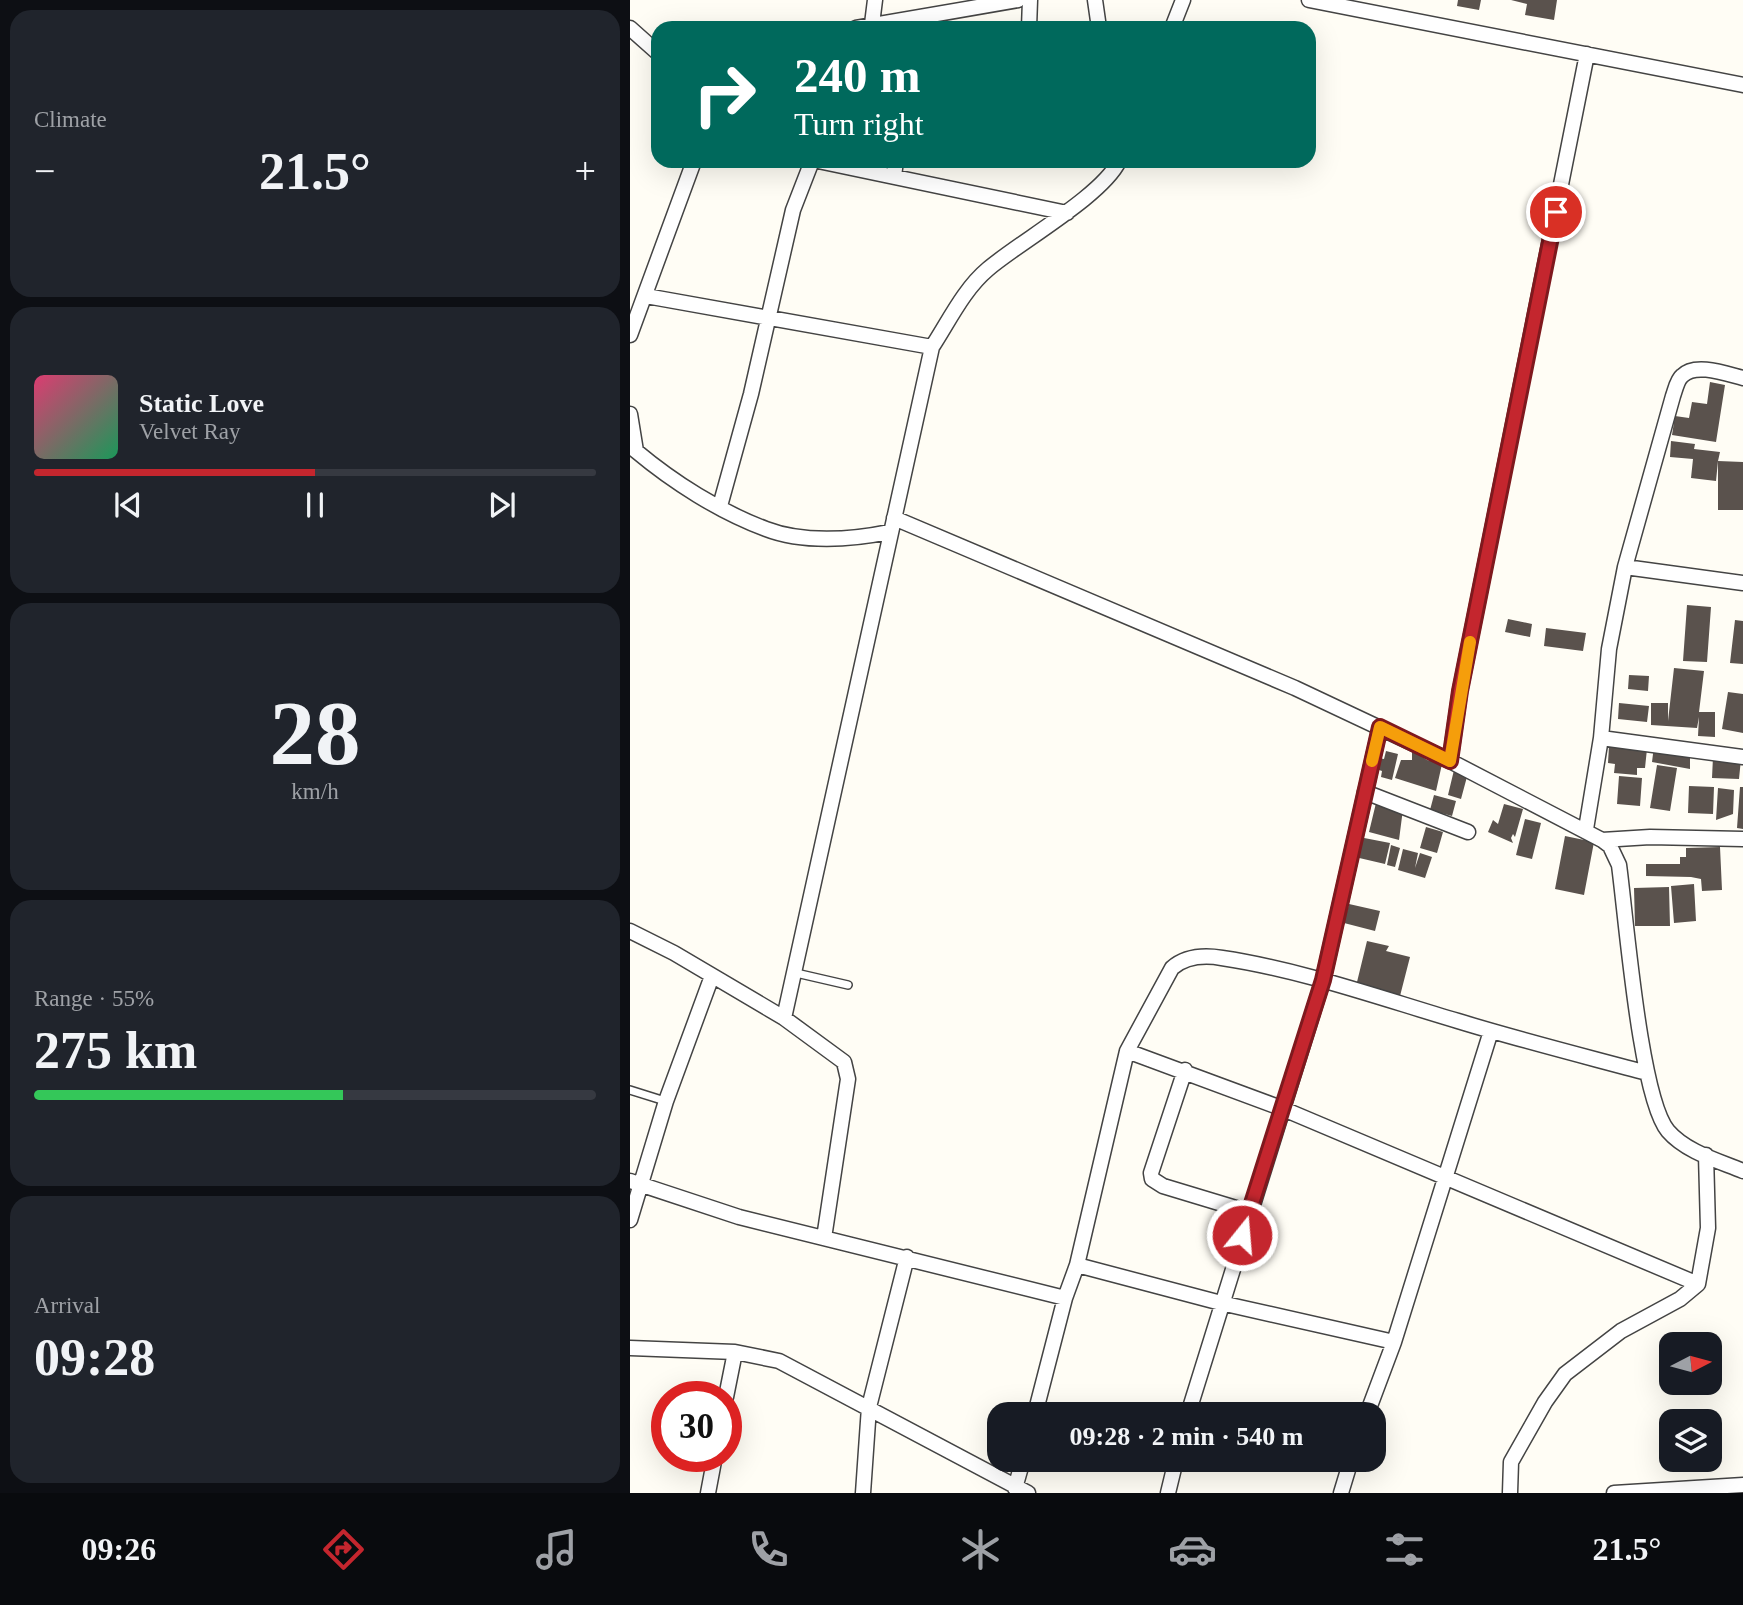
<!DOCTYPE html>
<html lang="en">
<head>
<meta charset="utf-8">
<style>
	:root { --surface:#171b24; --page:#20242c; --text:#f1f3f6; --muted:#9ea1a6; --line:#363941; --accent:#c4262e }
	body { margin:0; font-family:Georgia,serif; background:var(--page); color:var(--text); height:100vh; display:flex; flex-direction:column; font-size:26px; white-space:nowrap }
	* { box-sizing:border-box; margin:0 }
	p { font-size:23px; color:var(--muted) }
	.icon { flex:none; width:38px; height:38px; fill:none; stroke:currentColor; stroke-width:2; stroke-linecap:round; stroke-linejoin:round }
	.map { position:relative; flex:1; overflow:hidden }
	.details { display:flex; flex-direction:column; gap:10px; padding:10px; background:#0d0f14; width:630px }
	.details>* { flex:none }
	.guide { position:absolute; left:21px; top:21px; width:665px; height:147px; border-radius:21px; box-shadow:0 7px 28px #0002; background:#00695c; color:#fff; overflow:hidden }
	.needle { width:46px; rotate:84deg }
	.fabs { position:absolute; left:1029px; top:1332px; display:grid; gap:14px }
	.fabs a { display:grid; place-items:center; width:63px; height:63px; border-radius:14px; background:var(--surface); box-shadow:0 7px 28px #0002; font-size:35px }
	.speed { position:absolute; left:21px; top:1381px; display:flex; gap:14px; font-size:35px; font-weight:700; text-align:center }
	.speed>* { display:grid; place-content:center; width:91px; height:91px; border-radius:50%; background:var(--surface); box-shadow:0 7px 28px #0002; line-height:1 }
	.speed .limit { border:10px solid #d22; background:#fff; color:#111 }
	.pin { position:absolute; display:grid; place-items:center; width:60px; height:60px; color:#fff; margin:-30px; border:4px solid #fff; border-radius:50%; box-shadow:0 2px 7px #0007 }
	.me { position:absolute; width:77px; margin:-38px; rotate:17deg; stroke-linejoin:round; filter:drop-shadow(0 0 5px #0008) }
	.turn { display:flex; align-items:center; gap:24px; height:147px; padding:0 28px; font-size:32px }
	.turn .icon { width:91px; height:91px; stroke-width:2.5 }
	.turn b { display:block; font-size:49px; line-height:60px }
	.big { font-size:52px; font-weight:700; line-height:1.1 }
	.details .tile { flex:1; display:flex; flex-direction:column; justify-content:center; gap:10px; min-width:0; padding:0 24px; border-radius:21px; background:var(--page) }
	.details .dial { align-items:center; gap:0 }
	.dial b { font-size:91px; line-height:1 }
	.song { display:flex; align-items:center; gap:21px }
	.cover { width:84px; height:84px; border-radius:10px; background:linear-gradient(135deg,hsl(340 70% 55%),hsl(150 70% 35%)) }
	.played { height:7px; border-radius:4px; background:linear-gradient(90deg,var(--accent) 50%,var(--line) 50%) }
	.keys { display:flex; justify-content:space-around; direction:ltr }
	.heat { display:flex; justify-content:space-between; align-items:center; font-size:38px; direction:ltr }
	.charge { height:10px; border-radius:5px; background:linear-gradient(90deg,#34c759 55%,var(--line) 0) }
	.trip { position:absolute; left:357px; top:1402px; width:399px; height:70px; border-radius:21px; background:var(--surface); box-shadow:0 7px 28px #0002; font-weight:700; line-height:70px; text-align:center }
	.tabs { display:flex; height:112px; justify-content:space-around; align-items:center; background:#090b0e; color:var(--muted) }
	.tabs .icon { width:49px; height:49px }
	.tabs .active { color:var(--accent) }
	.tabs b { font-size:32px; color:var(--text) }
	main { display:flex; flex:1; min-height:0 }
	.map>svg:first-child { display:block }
</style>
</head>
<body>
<main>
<section class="details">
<div class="tile"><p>Climate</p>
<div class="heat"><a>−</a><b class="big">21.5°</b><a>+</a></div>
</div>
<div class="tile">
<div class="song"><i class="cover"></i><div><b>Static Love</b><p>Velvet Ray</p></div></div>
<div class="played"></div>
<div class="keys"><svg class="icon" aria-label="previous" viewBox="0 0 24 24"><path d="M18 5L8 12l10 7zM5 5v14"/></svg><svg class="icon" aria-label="pause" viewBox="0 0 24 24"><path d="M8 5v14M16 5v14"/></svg><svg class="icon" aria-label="next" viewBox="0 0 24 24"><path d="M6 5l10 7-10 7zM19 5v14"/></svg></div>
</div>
<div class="tile dial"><b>28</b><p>km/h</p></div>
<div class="tile"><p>Range · 55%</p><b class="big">275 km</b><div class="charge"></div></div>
<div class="tile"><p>Arrival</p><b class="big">09:28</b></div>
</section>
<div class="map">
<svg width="1113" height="1493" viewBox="0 0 1113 1493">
	<rect width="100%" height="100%" fill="#fffdf5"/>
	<!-- building -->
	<path fill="#5a524d" d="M828 0H851L849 10 827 6Z
		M881 0H927L924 20 895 15 897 4Z
		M1080 382 1095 385 1086 442 1042 435 1045 416 1059 418 1062 402 1077 404Z
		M1041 441 1065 444 1064 449 1090 452 1088 461 1113 462V510H1088V461L1086 481 1061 478 1063 459 1040 457Z
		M1057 605 1081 607 1077 662 1053 661Z
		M878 619 902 624 900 637 875 632Z
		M1105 620 1113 621V664L1100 663Z
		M916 628 956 633 953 651 914 646Z
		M1044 668 1074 671 1069 712H1085V737L1068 736 1069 717 1067 728 1021 725V703H1038V721Z
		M999 675 1019 676 1018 691 998 689Z
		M1098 692 1113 694V733L1092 729Z
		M989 703 1019 706 1017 722 988 719Z
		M979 746 1017 749 1015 768H1007V775L984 773 985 764 978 763Z
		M1024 746 1060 753V769L1022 762Z
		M782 750 797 760 812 764 806 791 765 778 771 760H782Z
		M756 751 768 754 762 780 751 777 752 771 746 769 744 757 754 759Z
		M1083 757 1111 759 1109 779 1082 778Z
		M1027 765 1047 768 1040 811 1020 808Z
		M824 770 838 773 831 799 818 795Z
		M989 776 1012 778 1010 806 987 804Z
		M1059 786 1084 787 1083 814 1058 813Z
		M1110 787H1113V829L1107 828Z
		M1088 788 1104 790 1103 814 1086 820Z
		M804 795 826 801 822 816 800 810Z
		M746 803 773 809 769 840 739 832Z
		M874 804 893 809 885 837 883 834 881 838 883 843 858 832 863 820 868 824Z
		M895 819 911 823 902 859 886 855Z
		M796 827 813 832 807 853 790 848Z
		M935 836 964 842 954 895 925 889Z
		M729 837 760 843 755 864 725 857Z
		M761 845 770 848 765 867 757 865Z
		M1090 847 1092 890 1072 891 1071 879 1061 877 1016 876V864H1050V857H1056V848Z
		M773 849 788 853 785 868 790 853 802 857 795 878 768 870Z
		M1064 884 1066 921 1044 923 1041 886Z
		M1039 887 1040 926H1005L1004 888Z
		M719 904 750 911 745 931 714 923Z
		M737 941 759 946 756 951 780 957 770 996 727 982Z"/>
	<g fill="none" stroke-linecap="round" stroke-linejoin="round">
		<defs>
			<path id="service" d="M166 973 218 985
				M0 1090 35 1101"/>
			<path id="minor" d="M465 0 469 28
				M679 0 1113 85
				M242 24 245 0
				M0 28 28 53
				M226 28 388 0
				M399 28 400 0
				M542 28 553 0
				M188 161 437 213
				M264 176 266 161
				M16 296 302 347
				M0 335 64 161
				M1113 378C1097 374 1065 362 1052 376 1047 380 1045 391 1043 396L995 567 979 649 971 738 1113 757
				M0 414 6 451C43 482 90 512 136 529 172 543 221 540 259 532
				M90 506 121 394 163 210 182 161
				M264 518 665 688 820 761 972 840
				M995 567 1113 583
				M820 761 830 691 957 54
				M735 792 838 832
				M956 829 971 738
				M1113 839 1020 837 972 840 980 846 989 865C996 916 1010 1098 1038 1131 1056 1152 1089 1161 1113 1171
				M0 931 44 953 154 1018 214 1062 218 1079 194 1238
				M154 1018 302 347C319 321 334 289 358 269 391 241 472 196 489 161
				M497 1051 651 1108 1068 1284
				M555 1070 521 1173 522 1179 533 1186 619 1212
				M0 1181 109 1217 435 1298
				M0 1220 36 1101 82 976
				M447 1265 591 1303 764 1342
				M0 1348 105 1352 149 1361 398 1493
				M96 1397 105 1352
				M405 1414 435 1298 447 1265 497 1051 542 968C556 956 574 955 592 958 672 970 750 998 828 1021 890 1040 954 1056 1017 1073
				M558 1414 693 980 750 727
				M737 1414 764 1342 861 1031
				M385 1488 393 1460
				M78 1493 85 1456
				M233 1493 239 1407 277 1257
				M538 1493 546 1460
				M711 1493 721 1460
				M880 1493 881 1462 915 1402 935 1374 991 1331 1050 1299 1068 1284 1078 1228 1076 1155
				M984 1493 1113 1485"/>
		</defs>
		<!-- service casing -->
		<use href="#service" stroke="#444" stroke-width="10"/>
		<!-- minor casing -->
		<use href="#minor" stroke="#444" stroke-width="17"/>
		<!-- service -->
		<use href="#service" stroke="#fff" stroke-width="7"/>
		<!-- minor -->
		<use href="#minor" stroke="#fff" stroke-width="14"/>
	</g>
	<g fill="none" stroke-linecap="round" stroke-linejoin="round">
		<defs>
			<path id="route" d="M612 1235 693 980 750 727 820 761 830 691 926 212"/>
		</defs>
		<!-- route casing -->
		<use href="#route" stroke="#7f191e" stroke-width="18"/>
		<!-- route -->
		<use href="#route" stroke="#c4262e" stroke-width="12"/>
		<!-- slow -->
		<path stroke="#f59e0b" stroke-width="12" d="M742 761 750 727 820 761 840 642"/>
	</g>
</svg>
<div class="fabs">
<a><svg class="needle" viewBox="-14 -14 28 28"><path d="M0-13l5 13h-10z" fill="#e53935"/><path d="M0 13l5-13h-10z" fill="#9ea1a6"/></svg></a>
<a><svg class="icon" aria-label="layers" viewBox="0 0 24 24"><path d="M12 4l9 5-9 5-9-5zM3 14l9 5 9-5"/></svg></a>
</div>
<div class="speed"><div class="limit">30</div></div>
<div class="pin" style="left:926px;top:212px;background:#d93025"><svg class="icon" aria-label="arrive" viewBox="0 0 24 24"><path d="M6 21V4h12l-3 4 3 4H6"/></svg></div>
<svg class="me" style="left:612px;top:1235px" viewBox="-20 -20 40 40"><circle r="17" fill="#c4262e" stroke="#fff" stroke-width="3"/><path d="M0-11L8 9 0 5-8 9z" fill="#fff"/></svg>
<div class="trip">09:28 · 2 min · 540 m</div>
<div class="guide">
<div class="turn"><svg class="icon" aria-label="right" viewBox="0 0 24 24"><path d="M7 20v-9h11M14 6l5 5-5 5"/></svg><div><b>240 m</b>Turn right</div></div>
</div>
</div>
</main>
<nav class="tabs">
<b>09:26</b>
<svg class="icon active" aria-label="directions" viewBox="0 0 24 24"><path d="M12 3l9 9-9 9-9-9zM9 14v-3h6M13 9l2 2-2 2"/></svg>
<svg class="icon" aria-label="music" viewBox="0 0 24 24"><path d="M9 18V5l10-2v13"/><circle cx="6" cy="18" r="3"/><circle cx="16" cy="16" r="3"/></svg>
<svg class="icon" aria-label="phone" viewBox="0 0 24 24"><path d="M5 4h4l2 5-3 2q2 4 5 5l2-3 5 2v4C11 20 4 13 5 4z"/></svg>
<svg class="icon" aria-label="climate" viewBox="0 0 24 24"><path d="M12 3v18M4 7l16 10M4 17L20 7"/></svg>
<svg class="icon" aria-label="car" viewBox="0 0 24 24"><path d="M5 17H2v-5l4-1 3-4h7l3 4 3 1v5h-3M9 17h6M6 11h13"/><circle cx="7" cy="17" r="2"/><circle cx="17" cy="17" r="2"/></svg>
<svg class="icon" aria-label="filters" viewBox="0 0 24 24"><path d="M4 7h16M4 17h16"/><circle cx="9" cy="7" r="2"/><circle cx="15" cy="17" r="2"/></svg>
<b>21.5°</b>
</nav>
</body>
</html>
